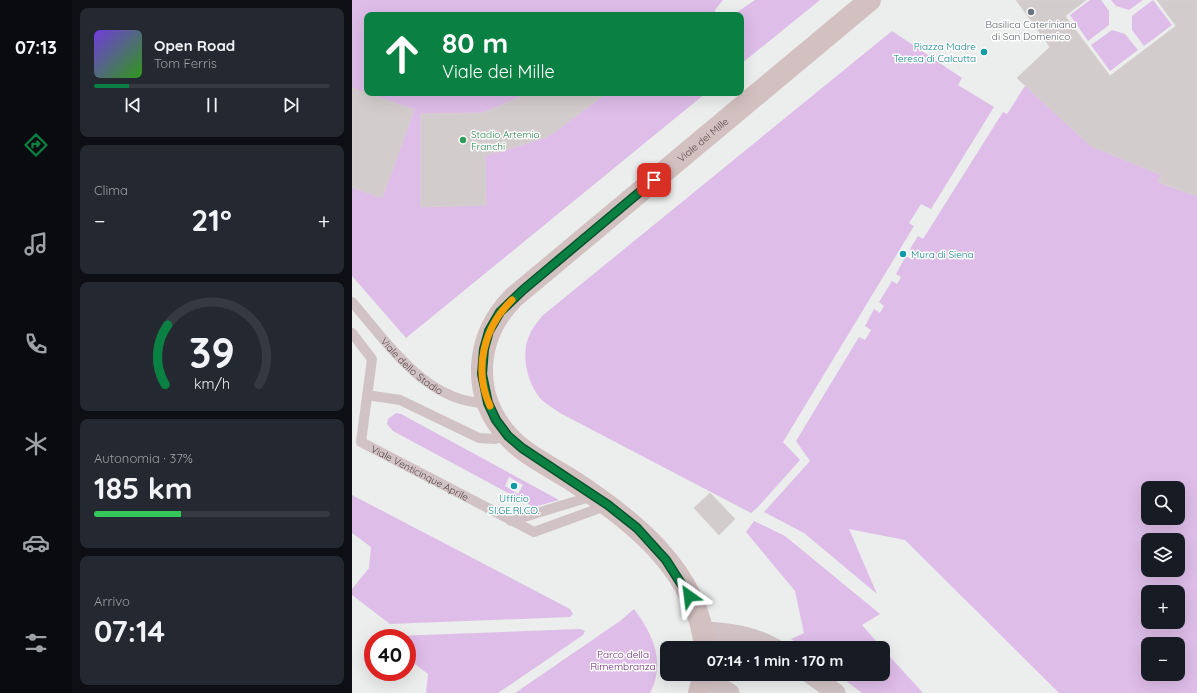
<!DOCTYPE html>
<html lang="it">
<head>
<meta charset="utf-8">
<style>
	:root { --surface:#171b24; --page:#242831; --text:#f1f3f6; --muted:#9ea1a6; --line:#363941; --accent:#0b8043 }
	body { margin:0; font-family:Quicksand,sans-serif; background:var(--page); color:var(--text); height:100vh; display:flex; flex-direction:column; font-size:15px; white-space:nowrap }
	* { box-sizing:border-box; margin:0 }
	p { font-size:13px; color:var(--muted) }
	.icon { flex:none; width:22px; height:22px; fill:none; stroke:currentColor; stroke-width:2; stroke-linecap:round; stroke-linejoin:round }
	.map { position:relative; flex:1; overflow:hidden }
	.details { display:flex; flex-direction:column; gap:8px; padding:8px; background:#0d0f14; width:280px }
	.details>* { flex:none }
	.guide { position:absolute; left:12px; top:12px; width:380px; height:84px; border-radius:8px; box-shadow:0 4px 16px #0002; background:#0b8043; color:#fff; overflow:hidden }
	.controls { position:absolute; left:789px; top:481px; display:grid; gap:8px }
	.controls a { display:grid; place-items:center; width:44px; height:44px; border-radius:8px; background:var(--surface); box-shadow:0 4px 16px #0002; font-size:20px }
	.speed { position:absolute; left:12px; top:629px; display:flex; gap:8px; font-size:20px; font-weight:700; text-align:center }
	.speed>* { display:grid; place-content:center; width:52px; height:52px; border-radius:50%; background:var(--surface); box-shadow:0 4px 16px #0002; line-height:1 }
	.speed .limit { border:6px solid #d22; background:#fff; color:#111 }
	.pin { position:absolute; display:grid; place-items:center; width:34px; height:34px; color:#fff; margin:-17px; border-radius:8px; box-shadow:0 2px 6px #0006 }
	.me { position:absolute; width:44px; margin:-22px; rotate:329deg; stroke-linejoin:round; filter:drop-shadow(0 0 3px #0008) }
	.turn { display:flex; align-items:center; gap:14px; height:84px; padding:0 12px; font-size:18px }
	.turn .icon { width:52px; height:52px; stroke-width:2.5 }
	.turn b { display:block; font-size:28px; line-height:34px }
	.big { font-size:30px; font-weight:700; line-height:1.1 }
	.details .tile { flex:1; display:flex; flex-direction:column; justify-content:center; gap:6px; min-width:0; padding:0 14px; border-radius:8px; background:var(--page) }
	.details .dial { align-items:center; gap:0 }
	.dial svg { height:104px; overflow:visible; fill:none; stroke:var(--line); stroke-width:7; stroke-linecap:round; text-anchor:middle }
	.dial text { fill:var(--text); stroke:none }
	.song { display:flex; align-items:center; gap:12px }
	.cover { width:48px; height:48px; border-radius:6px; background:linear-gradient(135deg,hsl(260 70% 55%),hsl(110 70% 35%)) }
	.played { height:4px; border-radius:2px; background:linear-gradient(90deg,var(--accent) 15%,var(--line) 15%) }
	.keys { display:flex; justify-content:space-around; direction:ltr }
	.heat { display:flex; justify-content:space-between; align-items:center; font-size:22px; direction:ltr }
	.charge { height:6px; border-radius:3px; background:linear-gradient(90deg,#34c759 37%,var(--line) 0) }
	.trip { position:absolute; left:308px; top:641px; width:230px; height:40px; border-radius:8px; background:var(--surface); box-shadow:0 4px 16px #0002; font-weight:700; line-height:40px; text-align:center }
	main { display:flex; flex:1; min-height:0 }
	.dock { display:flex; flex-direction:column; width:72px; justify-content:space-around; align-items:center; background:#090b0e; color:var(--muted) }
	.dock .icon { width:28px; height:28px }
	.dock .on { color:var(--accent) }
	.dock b { font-size:18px; color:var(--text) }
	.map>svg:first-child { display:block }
</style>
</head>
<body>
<main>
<nav class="dock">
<b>07:13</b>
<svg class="icon on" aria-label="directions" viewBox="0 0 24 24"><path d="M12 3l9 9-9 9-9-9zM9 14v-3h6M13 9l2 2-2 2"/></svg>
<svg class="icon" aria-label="music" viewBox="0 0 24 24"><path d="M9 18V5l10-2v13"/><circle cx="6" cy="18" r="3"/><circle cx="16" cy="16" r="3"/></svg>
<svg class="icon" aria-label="phone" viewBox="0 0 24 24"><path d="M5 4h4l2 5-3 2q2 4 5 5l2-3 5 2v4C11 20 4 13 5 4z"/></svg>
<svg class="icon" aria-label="climate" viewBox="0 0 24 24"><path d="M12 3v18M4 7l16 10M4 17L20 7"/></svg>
<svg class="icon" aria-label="car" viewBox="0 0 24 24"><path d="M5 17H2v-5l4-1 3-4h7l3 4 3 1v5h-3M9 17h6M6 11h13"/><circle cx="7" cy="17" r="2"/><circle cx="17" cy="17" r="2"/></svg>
<svg class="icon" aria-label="filters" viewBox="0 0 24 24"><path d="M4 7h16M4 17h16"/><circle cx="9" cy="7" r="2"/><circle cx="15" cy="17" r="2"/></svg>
</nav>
<section class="details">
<div class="tile">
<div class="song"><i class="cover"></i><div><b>Open Road</b><p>Tom Ferris</p></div></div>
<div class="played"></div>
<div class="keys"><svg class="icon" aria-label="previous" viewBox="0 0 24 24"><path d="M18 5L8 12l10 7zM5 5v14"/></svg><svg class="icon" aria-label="pause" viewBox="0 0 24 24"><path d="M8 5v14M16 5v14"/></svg><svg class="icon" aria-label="next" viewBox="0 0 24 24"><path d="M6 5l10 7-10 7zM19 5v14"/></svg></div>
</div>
<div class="tile"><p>Clima</p>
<div class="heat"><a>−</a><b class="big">21°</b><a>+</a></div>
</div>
<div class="tile dial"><svg viewBox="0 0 100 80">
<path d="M14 69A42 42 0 1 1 86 69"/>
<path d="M14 69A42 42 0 0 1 16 23" stroke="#0b8043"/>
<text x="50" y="56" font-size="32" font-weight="700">39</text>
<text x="50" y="72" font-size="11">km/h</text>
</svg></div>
<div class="tile"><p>Autonomia · 37%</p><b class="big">185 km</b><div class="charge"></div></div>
<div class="tile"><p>Arrivo</p><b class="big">07:14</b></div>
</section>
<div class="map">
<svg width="845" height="693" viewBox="0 0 845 693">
	<rect width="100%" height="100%" fill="#ebeeec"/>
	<!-- green -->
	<path fill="#debde8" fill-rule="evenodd" d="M0 0H371L363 10 364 15H15V93H354L54 338 0 276Z
		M403 0H468L389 64V15H381Z
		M738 0H749L757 11V25L736 41 718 15Z
		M759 0H791L777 10 764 6Z
		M801 0 820 25 792 46 780 30V16Z
		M760 30 773 34 786 50 758 71 739 45Z
		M540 31 610 78 606 85 642 107 579 209 569 204 557 223 562 226 431 442 448 460 406 507 399 513 208 413C202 408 193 404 188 398 175 382 168 353 178 334 180 328 186 322 190 316Z
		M673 86 810 175 806 182 845 196V693H707L553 540 497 529 525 594 452 533 412 512 458 461 444 441 507 337 513 340 519 330 513 326 522 309 528 313 532 306 527 302 540 281 545 284 549 277 544 274 554 256 559 259 563 252 558 249 566 236 571 239 651 112 655 114ZM796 488H826V518H796ZM796 540H826V570H796ZM796 592H826V622H796ZM796 644H826V674H796Z
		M44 413 49 414 207 500 182 507 41 431 35 424 36 419ZM157 477 171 485 166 494 153 486Z
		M0 495 218 609 221 614 218 617 38 624 0 595V589L17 568 19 547 0 533Z
		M402 521 433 536 528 614 510 625 530 648H451L439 639 452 633 443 591 394 532Z
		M282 609C301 634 314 663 298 693H163L268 621Z
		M228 629 233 631 231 635 146 693H74L76 674 55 658V638H44V636Z
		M531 649 571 693H510L485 674H531Z"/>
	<!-- building -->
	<path fill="#d3cccc" stroke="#d6d0d0" d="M664 0H734L713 16 758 76 824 26 805 0H845V196L806 182 810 175 739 146 665 78 698 47Z
		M0 88 62 110 30 198 0 187Z
		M178 93H254L203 132 192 138 133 156 134 205 69 207V114L131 113Z
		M358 493 383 519 367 535 342 508Z"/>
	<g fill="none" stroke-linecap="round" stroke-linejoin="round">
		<!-- lane -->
		<g stroke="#d1c3c5" stroke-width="10">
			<path id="s1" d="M0 302C36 343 75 404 136 403"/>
			<path id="s2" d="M0 333 20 359 9 442 182 532 256 505"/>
			<path d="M15 395 48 400 127 438 143 439 156 436"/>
			<path d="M159 521 241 496"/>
		</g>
		<!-- street -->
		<path stroke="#d1c3c5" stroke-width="19" d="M351 631C377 632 400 635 423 648
			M458 674 484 693
			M351 677 378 693"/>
		<!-- secondary -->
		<g stroke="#d3c0c1" stroke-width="22">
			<path id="s3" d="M353 648C346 570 278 518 218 479 197 466 172 454 156 436 118 394 123 336 162 297L518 0"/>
			<path d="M347 693 352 674"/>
		</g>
	</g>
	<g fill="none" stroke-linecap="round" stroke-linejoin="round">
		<defs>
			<path id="route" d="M302 180 171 290 148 312 137 331 132 349 130 374 136 403 144 420 156 436 170 448 256 505 285 528 314 560 337 596"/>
		</defs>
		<!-- route casing -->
		<use href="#route" stroke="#07532c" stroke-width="10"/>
		<!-- route -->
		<use href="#route" stroke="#0b8043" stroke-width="7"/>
		<!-- slow -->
		<path stroke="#f59e0b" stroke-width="7" d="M138 406C121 369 132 327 160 300"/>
	</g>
	<!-- markers -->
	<circle fill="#6b7280" stroke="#fff" stroke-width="1.5" cx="679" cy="12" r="4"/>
	<g fill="#0f9aa8" stroke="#fff" stroke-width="1.5">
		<circle cx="632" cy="52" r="4"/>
		<circle cx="551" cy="254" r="4"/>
		<circle cx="162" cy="486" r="4"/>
	</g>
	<circle fill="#2e9e5b" stroke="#fff" stroke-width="1.5" cx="111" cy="140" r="4"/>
	<g text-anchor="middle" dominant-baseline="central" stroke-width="3" stroke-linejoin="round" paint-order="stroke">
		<!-- worship labels -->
		<g font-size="10" fill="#5b616d" stroke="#fff">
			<text x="679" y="24">Basilica Cateriniana<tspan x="679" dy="12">di San Domenico</tspan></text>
		</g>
		<!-- culture labels -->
		<g font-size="10" fill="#0d838f" stroke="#fff" text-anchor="end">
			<text x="624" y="46">Piazza Madre<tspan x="624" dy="12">Teresa di Calcutta</tspan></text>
			<text x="559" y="254" text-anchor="start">Mura di Siena</text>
			<text x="162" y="498" text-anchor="middle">Ufficio<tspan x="162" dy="12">SI.GE.RI.CO.</tspan></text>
		</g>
		<!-- leisure labels -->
		<g font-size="10" fill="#27864d" stroke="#fff" text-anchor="start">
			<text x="119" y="134">Stadio Artemio<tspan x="119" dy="12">Franchi</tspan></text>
		</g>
		<!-- street labels -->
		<g font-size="10" fill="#564648" stroke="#fff">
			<text stroke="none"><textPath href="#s3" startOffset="700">Viale dei Mille</textPath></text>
			<text stroke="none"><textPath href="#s1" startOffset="88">Viale dello Stadio</textPath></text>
			<text stroke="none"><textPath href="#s2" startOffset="183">Viale Venticinque Aprile</textPath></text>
		</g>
		<!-- park labels -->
		<g font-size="10" fill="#661f6f" stroke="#fff">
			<text x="271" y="654">Parco della<tspan x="271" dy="12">Rimembranza</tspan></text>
		</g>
	</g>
</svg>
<div class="controls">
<a><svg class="icon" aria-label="search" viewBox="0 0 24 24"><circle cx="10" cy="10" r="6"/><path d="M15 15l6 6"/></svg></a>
<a><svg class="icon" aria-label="layers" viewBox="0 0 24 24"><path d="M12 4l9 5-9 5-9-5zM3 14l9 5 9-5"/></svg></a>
<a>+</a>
<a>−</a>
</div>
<div class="speed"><div class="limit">40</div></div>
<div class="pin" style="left:302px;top:180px;background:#d93025"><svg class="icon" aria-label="arrive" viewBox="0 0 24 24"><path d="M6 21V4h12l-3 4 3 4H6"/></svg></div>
<svg class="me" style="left:337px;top:596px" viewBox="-20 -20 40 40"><path d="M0-17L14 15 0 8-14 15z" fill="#0b8043" stroke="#fff" stroke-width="4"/></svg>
<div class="trip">07:14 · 1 min · 170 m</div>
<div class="guide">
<div class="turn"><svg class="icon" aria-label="ahead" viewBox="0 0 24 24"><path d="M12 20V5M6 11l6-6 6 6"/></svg><div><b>80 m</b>Viale dei Mille</div></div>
</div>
</div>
</main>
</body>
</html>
